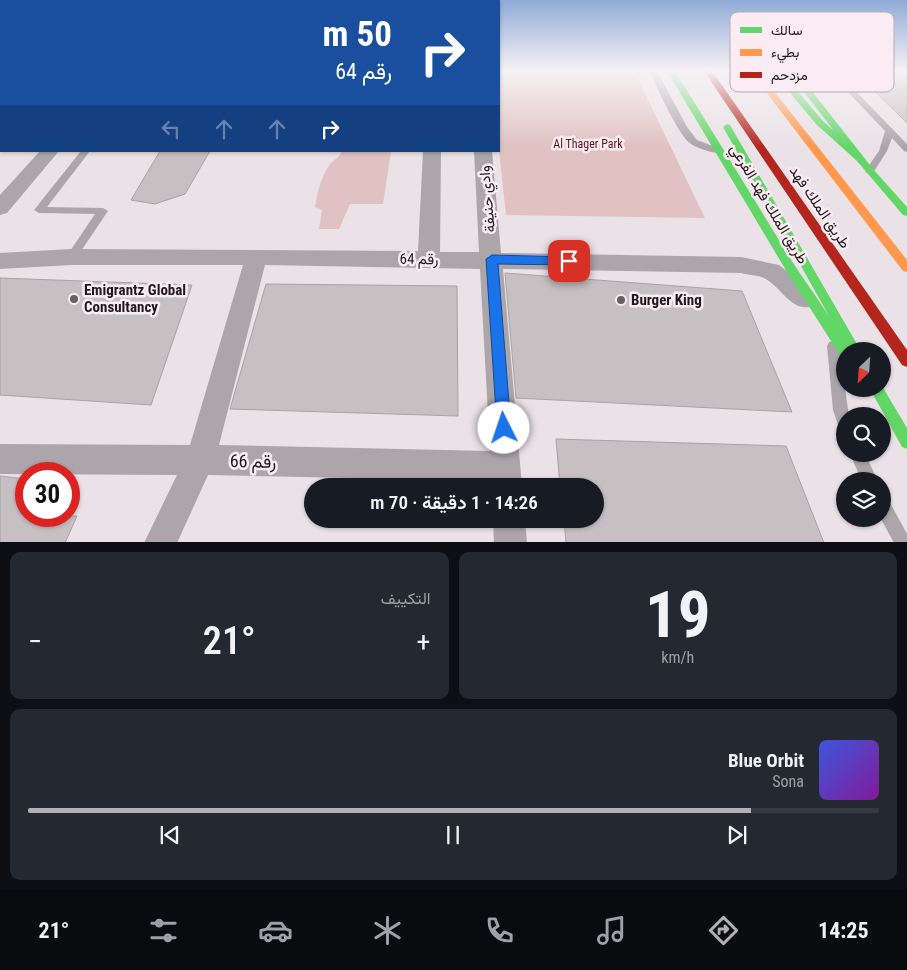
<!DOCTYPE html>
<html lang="ar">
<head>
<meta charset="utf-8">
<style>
	:root { --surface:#171b24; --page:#242831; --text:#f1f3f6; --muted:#9ea1a6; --line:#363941; --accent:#b3b1b4 }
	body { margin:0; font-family:"Roboto Condensed",Vazirmatn,sans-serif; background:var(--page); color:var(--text); direction:rtl; height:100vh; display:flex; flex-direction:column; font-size:19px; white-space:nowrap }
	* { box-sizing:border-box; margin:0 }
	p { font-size:16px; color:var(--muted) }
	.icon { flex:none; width:28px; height:28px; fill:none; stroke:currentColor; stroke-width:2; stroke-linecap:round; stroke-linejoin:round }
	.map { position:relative; height:542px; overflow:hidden; direction:ltr }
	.drawer { display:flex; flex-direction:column; gap:10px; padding:10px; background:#0d0f14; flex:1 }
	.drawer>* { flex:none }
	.hud { position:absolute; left:0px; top:0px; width:500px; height:152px; box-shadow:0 1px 4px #0004; direction:rtl; background:#1a4fa0; color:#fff; overflow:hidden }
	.needle { width:32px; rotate:205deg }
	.controls { position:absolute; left:836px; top:342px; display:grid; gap:10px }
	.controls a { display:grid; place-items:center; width:55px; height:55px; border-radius:50%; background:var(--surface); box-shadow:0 1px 4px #0004; font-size:25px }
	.speed { position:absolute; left:15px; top:462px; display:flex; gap:10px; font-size:25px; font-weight:700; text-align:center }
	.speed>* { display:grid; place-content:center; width:65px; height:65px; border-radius:50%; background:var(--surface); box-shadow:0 1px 4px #0004; line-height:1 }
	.speed .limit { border:8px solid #d22; background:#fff; color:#111 }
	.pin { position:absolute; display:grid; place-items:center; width:42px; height:42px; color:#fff; margin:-21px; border-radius:10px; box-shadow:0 2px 8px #0006 }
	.me { position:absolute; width:55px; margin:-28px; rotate:356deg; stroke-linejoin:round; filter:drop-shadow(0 0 4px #0008) }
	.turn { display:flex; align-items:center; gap:18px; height:105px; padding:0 25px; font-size:22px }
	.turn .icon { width:65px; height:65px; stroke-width:2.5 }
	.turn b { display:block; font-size:35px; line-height:42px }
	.lanes { display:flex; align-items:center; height:48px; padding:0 25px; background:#0003; justify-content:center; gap:25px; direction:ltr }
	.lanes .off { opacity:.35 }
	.big { font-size:38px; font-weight:600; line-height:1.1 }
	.drawer .card { flex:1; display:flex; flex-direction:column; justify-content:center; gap:8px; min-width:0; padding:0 18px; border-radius:10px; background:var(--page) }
	.drawer .dial { align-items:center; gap:0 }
	.dial b { font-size:65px; line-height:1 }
	.song { display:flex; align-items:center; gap:15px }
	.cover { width:60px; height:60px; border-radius:8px; background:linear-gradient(135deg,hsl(230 70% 55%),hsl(290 70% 35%)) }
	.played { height:5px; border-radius:2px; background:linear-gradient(90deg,var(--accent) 85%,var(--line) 85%) }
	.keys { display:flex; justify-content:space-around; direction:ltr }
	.heat { display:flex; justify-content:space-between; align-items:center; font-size:28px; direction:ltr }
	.drawer .tiles { flex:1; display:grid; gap:10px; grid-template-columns:1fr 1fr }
	.card:last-child { grid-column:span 2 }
	.trip { position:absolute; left:304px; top:478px; width:300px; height:50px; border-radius:25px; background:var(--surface); box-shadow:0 1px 4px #0004; font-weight:600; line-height:50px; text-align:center; direction:rtl }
	.tab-bar { display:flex; height:80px; justify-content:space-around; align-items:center; background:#090b0e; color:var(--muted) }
	.tab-bar .icon { width:35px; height:35px }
	.tab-bar .active { color:var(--accent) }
	.tab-bar b { font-size:22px; color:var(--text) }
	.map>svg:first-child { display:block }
</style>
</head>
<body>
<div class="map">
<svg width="907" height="543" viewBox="0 0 907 543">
	<rect width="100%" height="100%" fill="#eae2e6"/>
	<!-- green -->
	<path fill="#e1c2c2" d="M499 71H634L705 218 506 215 499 151Z
		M342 151H391L383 204H350L339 229H319L322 210 315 207C317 193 321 178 328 167 332 160 339 159 342 151Z"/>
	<!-- building -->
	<path fill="#c7c0c3" stroke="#a9a2a5" d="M854 71H907V123Z
		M160 151H210L185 194 155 204 131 200Z
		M505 273 742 291 792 412 516 398Z
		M0 278 192 285 151 405 0 395Z
		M266 284 457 286 458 416 230 409Z
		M556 439 786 446 824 543H566L564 519H595V486H560Z
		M0 476 26 479V516H77L65 543H0Z"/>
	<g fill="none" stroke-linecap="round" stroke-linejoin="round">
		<!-- lane -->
		<path fill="#aca6ab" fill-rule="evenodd" d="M649 71H657L687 127 697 140 721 149V153C714 154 697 148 691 144 677 134 658 88 649 71Z
			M828 71H836L907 144V152L904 151 892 138 887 151 873 173H867L865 171 879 151 885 131Z
			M81 151H90L47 207 103 208 108 211 75 260 71 261 66 257 95 214 39 213 34 210Z
			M833 341 837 342 839 346 849 416H845V433L840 431 833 410 827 346 829 342Z
			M850 454H865L878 481H862Z
			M882 497 888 499 907 534V543H894L881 519H882Z"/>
		<!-- street -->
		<path fill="#aca6ab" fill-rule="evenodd" d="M40 151H59L7 213 0 215V195Z
			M423 151H441L440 252H479L474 151H492L501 253 741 257 779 265 813 292 817 299 813 306C791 313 782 287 764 278 758 275 748 275 741 273L503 269 522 486H492L491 481 208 475 177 543H144L177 475 0 474V444L190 445 243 265H71L0 269V253L71 249 418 251ZM265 265 480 269 490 451 219 445Z
			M493 519H525L527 543H494Z"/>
		<!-- fast -->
		<path fill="#63d668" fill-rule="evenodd" d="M667 71H675L795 266 829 316 723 127 727 124 730 125 861 351H845V357L840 355 787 272Z
			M788 71H796L873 169 907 207V216L903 215 857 161 816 124 776 76 783 74 822 120 834 131Z
			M882 386 907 428V449L902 447 870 389H882Z"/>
		<!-- slow -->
		<path fill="#ff974d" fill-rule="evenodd" d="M750 71H758L907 260V272L903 271Z"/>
		<!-- jam -->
		<path fill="#b3261e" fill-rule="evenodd" d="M704 71H712L907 350V367L902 365Z"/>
	</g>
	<!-- sky -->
	<linearGradient id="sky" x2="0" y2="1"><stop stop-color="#90abd7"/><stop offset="0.48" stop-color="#f6f2f4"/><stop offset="1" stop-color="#f6f2f4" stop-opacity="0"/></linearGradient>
	<rect width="907" height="147" fill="url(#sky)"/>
	<!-- route -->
	<path fill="#1a73e8" stroke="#114b97" d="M492 255 569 257 574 261 569 265 498 264 511 428 509 433 504 436 499 433 497 428 486 259Z"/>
	<!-- markers -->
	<g fill="#676063" stroke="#fbecf4" stroke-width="2">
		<circle cx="74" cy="299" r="5"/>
		<circle cx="621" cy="300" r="5"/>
	</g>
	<g text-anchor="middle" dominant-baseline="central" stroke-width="5" stroke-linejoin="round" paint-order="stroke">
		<!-- far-park labels -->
		<g font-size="12" fill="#5b161a" stroke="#fbecf4">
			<text x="588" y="144">Al Thager Park</text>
		</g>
		<!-- street labels -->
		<g font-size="15" fill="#201a1d" stroke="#fbecf4">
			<text transform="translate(487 199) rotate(-95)">وادي حنيفة</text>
			<text transform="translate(769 204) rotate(59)">طريق الملك فهد الفرعي</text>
			<text transform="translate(820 207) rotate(56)">طريق الملك فهد</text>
			<text transform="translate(419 259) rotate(1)">رقم 64</text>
		</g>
		<!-- poi labels -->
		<g font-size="15" font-weight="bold" fill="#201a1d" stroke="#fbecf4" text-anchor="start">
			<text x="84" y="290">Emigrantz Global<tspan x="84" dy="17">Consultancy</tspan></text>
			<text x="631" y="300">Burger King</text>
		</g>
		<!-- near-street labels -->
		<g font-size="18" fill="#201a1d" stroke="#fbecf4">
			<text transform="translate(253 461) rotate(1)">رقم 66</text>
		</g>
	</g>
	<!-- legend -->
	<rect x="730" y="12" width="164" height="80" rx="8" fill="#fbecf4" stroke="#b9adb4" stroke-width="1"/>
	<rect x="740" y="27" width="22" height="6" fill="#63d668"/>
	<rect x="740" y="49" width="22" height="7" fill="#ff974d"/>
	<rect x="740" y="72" width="22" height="6" fill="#b3261e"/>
	<g font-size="14" fill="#201a1d">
		<text x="771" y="35">سالك</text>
		<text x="771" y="57">بطيء</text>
		<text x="771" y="80">مزدحم</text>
	</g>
</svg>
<div class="controls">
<a><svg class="needle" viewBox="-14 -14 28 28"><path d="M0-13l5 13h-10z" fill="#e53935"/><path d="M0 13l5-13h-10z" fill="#9ea1a6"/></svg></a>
<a><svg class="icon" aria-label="search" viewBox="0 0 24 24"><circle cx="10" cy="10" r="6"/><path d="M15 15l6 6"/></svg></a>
<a><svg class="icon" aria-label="layers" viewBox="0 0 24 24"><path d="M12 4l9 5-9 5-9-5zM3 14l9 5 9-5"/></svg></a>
</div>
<div class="speed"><div class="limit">30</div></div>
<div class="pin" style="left:569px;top:261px;background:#d93025"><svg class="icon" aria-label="arrive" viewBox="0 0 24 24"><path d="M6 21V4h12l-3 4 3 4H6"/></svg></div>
<svg class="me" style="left:504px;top:428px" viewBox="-20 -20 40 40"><circle r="19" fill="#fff"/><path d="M0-13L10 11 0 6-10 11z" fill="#1a73e8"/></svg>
<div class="trip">14:26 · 1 دقيقة · 70 m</div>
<div class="hud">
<div class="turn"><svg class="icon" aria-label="right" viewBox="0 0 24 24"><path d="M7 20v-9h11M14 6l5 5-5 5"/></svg><div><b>50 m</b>رقم 64</div></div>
<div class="lanes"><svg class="icon off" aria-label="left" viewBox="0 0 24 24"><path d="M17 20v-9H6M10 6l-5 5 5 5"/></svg><svg class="icon off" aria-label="ahead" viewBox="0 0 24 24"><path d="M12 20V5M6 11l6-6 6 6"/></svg><svg class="icon off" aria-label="ahead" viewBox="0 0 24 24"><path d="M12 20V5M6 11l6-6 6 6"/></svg><svg class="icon" aria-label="right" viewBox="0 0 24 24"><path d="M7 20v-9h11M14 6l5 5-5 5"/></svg></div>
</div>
</div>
<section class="drawer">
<div class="tiles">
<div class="card dial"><b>19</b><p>km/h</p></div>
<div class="card"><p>التكييف</p>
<div class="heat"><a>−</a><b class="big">21°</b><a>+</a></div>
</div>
<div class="card">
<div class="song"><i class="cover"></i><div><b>Blue Orbit</b><p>Sona</p></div></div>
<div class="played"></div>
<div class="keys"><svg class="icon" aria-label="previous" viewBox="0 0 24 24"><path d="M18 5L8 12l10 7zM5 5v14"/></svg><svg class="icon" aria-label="pause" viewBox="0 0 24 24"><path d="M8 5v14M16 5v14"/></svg><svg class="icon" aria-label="next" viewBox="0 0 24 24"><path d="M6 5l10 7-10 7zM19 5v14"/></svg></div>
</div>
</div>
</section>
<nav class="tab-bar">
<b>14:25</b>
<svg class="icon active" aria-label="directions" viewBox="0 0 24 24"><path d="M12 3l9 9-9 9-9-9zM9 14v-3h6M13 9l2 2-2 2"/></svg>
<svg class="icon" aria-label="music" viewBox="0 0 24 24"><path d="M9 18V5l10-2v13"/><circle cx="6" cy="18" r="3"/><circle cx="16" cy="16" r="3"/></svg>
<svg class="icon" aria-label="phone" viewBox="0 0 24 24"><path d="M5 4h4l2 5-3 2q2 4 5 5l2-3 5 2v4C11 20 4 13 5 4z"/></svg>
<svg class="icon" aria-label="climate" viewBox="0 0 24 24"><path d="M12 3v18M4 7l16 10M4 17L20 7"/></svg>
<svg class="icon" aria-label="car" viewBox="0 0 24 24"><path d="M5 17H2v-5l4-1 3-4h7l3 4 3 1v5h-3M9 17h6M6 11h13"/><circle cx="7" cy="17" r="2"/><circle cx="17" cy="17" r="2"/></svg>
<svg class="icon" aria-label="filters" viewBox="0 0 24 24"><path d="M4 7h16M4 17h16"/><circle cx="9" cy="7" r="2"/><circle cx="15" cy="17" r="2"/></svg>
<b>21°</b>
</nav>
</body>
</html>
